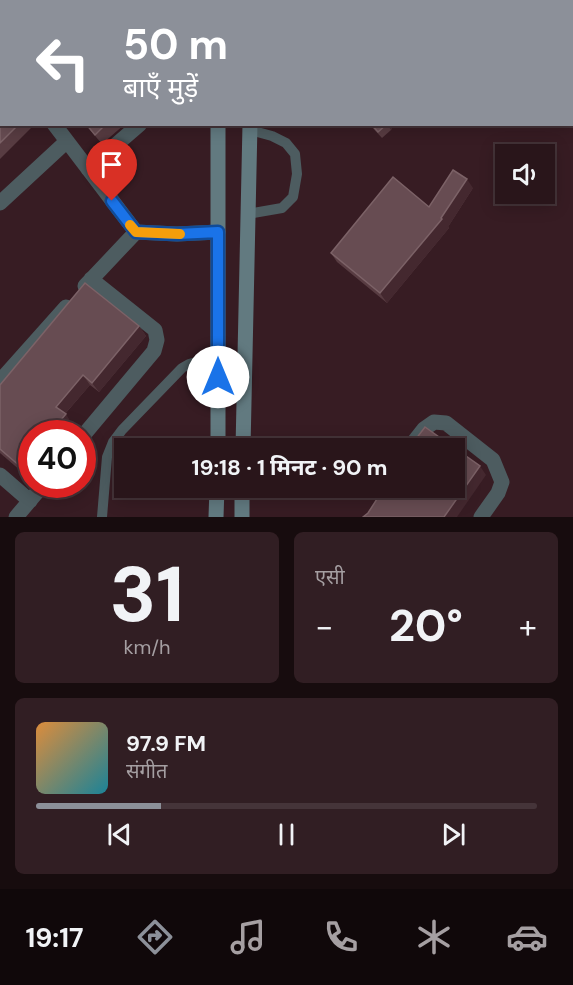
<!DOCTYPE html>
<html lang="hi">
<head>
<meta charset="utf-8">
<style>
	:root { --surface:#29151a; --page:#311e23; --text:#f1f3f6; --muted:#a59fa2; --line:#453439; --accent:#8c9099 }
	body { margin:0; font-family:"DM Sans","Noto Sans Devanagari",sans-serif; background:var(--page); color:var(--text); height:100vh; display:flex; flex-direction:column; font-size:22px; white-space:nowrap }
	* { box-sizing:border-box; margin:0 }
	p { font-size:20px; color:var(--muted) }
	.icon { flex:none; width:33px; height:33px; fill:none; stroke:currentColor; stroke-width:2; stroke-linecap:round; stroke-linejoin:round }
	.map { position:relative; height:517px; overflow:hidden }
	.sheet { display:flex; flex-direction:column; gap:15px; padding:15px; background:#170c0e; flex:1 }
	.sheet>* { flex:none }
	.guide { position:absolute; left:0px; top:0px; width:573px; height:126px; box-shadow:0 3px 15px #0003,0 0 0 2px var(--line); background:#8c9099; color:#fff; overflow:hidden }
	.tools { position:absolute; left:495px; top:144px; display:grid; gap:12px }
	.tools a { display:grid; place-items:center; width:60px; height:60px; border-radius:0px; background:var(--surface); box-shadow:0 3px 15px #0003,0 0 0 2px var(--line); font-size:30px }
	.speed { position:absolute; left:18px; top:420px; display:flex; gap:12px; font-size:30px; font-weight:700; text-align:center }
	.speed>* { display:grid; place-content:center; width:78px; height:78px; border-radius:50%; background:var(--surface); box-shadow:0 3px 15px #0003,0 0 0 2px var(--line); line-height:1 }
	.speed .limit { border:9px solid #d22; background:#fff; color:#111 }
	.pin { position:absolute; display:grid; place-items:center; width:51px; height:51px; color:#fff; margin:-62px -26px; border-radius:50% 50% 50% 0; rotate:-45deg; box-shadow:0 0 6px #0007 }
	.pin .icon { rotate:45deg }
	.me { position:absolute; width:66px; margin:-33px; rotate:0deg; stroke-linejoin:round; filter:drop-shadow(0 0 4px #0008) }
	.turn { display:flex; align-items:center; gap:21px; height:126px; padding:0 24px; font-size:27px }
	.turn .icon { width:78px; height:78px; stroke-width:2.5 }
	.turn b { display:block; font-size:42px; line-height:51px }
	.big { font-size:45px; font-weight:700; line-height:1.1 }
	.sheet .widget { flex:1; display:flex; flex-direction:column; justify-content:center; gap:9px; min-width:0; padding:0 21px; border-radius:9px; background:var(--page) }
	.sheet .dial { align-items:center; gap:0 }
	.dial b { font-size:78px; line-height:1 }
	.song { display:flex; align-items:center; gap:18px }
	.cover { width:72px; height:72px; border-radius:9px; background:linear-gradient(135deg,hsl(30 70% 55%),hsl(190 70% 35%)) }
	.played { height:6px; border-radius:3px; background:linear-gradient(90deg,var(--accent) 25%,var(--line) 25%) }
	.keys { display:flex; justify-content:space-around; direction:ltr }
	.heat { display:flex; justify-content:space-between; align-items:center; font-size:33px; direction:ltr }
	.sheet .tiles { flex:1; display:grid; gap:15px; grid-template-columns:1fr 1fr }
	.widget:last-child { grid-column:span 2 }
	.trip { position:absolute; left:114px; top:438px; width:351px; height:60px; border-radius:0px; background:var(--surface); box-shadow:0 3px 15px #0003,0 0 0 2px var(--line); font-weight:700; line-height:60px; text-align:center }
	.tab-bar { display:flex; height:96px; justify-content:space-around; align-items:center; background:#10080a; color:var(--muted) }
	.tab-bar .icon { width:42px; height:42px }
	.tab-bar .selected { color:var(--accent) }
	.tab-bar b { font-size:27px; color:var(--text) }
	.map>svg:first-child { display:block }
</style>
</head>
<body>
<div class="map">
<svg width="573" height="517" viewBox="0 0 573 517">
	<rect width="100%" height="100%" fill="#371c23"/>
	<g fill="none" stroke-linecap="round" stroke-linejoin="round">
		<!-- lane -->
		<path stroke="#4d5c60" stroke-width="10" d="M248 214 282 208 293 197 297 174 295 154 286 143 272 136 250 130
			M102 517 107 457 113 442 122 430 182 368 189 364 218 356"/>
		<!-- street -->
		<path stroke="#4d5c60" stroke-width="15" d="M81 0 83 2
			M18 2 20 0
			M327 2V0
			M0 20 2 19
			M0 53 2 55
			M54 124 136 232 177 234 218 232
			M88 169 140 124
			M0 203 67 141
			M85 286 136 232
			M0 381 66 307
			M82 437 154 351 157 340 155 330 91 279
			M409 448 424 429 434 422 446 423 493 460 502 482 498 493 481 517
			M0 475 30 501
			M16 517 44 484"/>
		<!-- secondary -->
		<path stroke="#627a80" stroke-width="15" d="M247 0V2
			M218 2V0
			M218 448V124
			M243 448 250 124
			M216 517 217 488
			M242 517V488"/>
	</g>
	<!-- wall -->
	<path fill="#583c42" d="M0 70 2 124H35L0 159Z
		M85 124H125L102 144Z
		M369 124H394L391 130 382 138Z
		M473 188 448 227 449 228 387 303 337 262 331 253 429 207Z
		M139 326 146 336 99 392 90 385 65 414 72 424 28 477 0 453V385Z"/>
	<!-- shaded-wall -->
	<path fill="#44282f" d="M387 124H394L391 130Z
		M467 179 473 188 448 227 449 228 387 303 380 293 441 218Z
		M139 326 146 336 99 392 92 383Z
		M83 375 90 385 63 416 56 407Z
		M66 414 72 424 65 434H49Z
		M32 455V473L28 477 21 467Z
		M480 466 486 475 457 517H444Z"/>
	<!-- building -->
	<path fill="#674c52" stroke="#7c6267" stroke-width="1.5" d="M25 0H63L65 2H23Z
		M2 20V37L0 35V21Z
		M2 68V124H19L0 143V70Z
		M573 97V109L572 108V100Z
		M86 124H106L95 135Z
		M371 124H387L378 132Z
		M453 170 467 179 441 218 442 219 380 293 331 253 393 177 429 207Z
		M85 283 139 326 92 383 83 375 56 407 66 414 49 434H32V455L21 467 0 449V385Z
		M425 427 480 466 444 517H363L368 513 384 488H454V448H409Z"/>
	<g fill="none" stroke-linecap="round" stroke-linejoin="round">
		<defs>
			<path id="route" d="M112 201 136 232 177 234 218 232V377"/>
		</defs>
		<!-- route casing -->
		<use href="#route" stroke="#114b97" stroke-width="15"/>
		<!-- route -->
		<use href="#route" stroke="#1a73e8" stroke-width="10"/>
		<!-- slow -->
		<path stroke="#f59e0b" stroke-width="10" d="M130 225 136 232 180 234"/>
	</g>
</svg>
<div class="tools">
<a><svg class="icon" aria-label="sound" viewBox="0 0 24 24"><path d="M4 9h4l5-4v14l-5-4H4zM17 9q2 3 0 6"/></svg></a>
</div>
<div class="speed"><div class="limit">40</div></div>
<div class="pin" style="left:112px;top:201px;background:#d93025"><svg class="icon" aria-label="arrive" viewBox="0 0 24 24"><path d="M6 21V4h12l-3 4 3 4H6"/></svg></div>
<svg class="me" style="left:218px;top:377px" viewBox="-20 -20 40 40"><circle r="19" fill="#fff"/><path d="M0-13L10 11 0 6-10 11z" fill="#1a73e8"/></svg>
<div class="trip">19:18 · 1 मिनट · 90 m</div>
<div class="guide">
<div class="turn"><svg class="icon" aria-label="left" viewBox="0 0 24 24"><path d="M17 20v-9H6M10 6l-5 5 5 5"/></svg><div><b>50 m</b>बाएँ मुड़ें</div></div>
</div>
</div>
<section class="sheet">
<div class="tiles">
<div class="widget dial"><b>31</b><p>km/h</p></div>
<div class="widget"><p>एसी</p>
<div class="heat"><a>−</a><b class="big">20°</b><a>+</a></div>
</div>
<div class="widget">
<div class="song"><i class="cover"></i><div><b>97.9 FM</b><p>संगीत</p></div></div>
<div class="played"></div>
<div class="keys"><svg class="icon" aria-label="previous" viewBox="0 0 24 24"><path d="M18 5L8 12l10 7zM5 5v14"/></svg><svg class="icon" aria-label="pause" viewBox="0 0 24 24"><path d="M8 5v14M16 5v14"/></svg><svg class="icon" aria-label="next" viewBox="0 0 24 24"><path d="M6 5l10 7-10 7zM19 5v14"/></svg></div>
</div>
</div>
</section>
<nav class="tab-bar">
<b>19:17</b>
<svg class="icon selected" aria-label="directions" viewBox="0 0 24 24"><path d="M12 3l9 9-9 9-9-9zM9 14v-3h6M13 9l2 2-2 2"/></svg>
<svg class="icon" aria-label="music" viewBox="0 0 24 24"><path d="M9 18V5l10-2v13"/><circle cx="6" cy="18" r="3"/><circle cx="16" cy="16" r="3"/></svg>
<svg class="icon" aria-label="phone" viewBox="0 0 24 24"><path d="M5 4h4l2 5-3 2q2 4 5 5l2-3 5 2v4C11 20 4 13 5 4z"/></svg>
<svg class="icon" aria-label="climate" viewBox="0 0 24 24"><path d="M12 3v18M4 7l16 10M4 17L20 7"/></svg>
<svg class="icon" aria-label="car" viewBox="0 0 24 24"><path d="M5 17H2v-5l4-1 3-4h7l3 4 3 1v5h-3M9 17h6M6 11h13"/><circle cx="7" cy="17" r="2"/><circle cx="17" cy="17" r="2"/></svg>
</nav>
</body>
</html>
